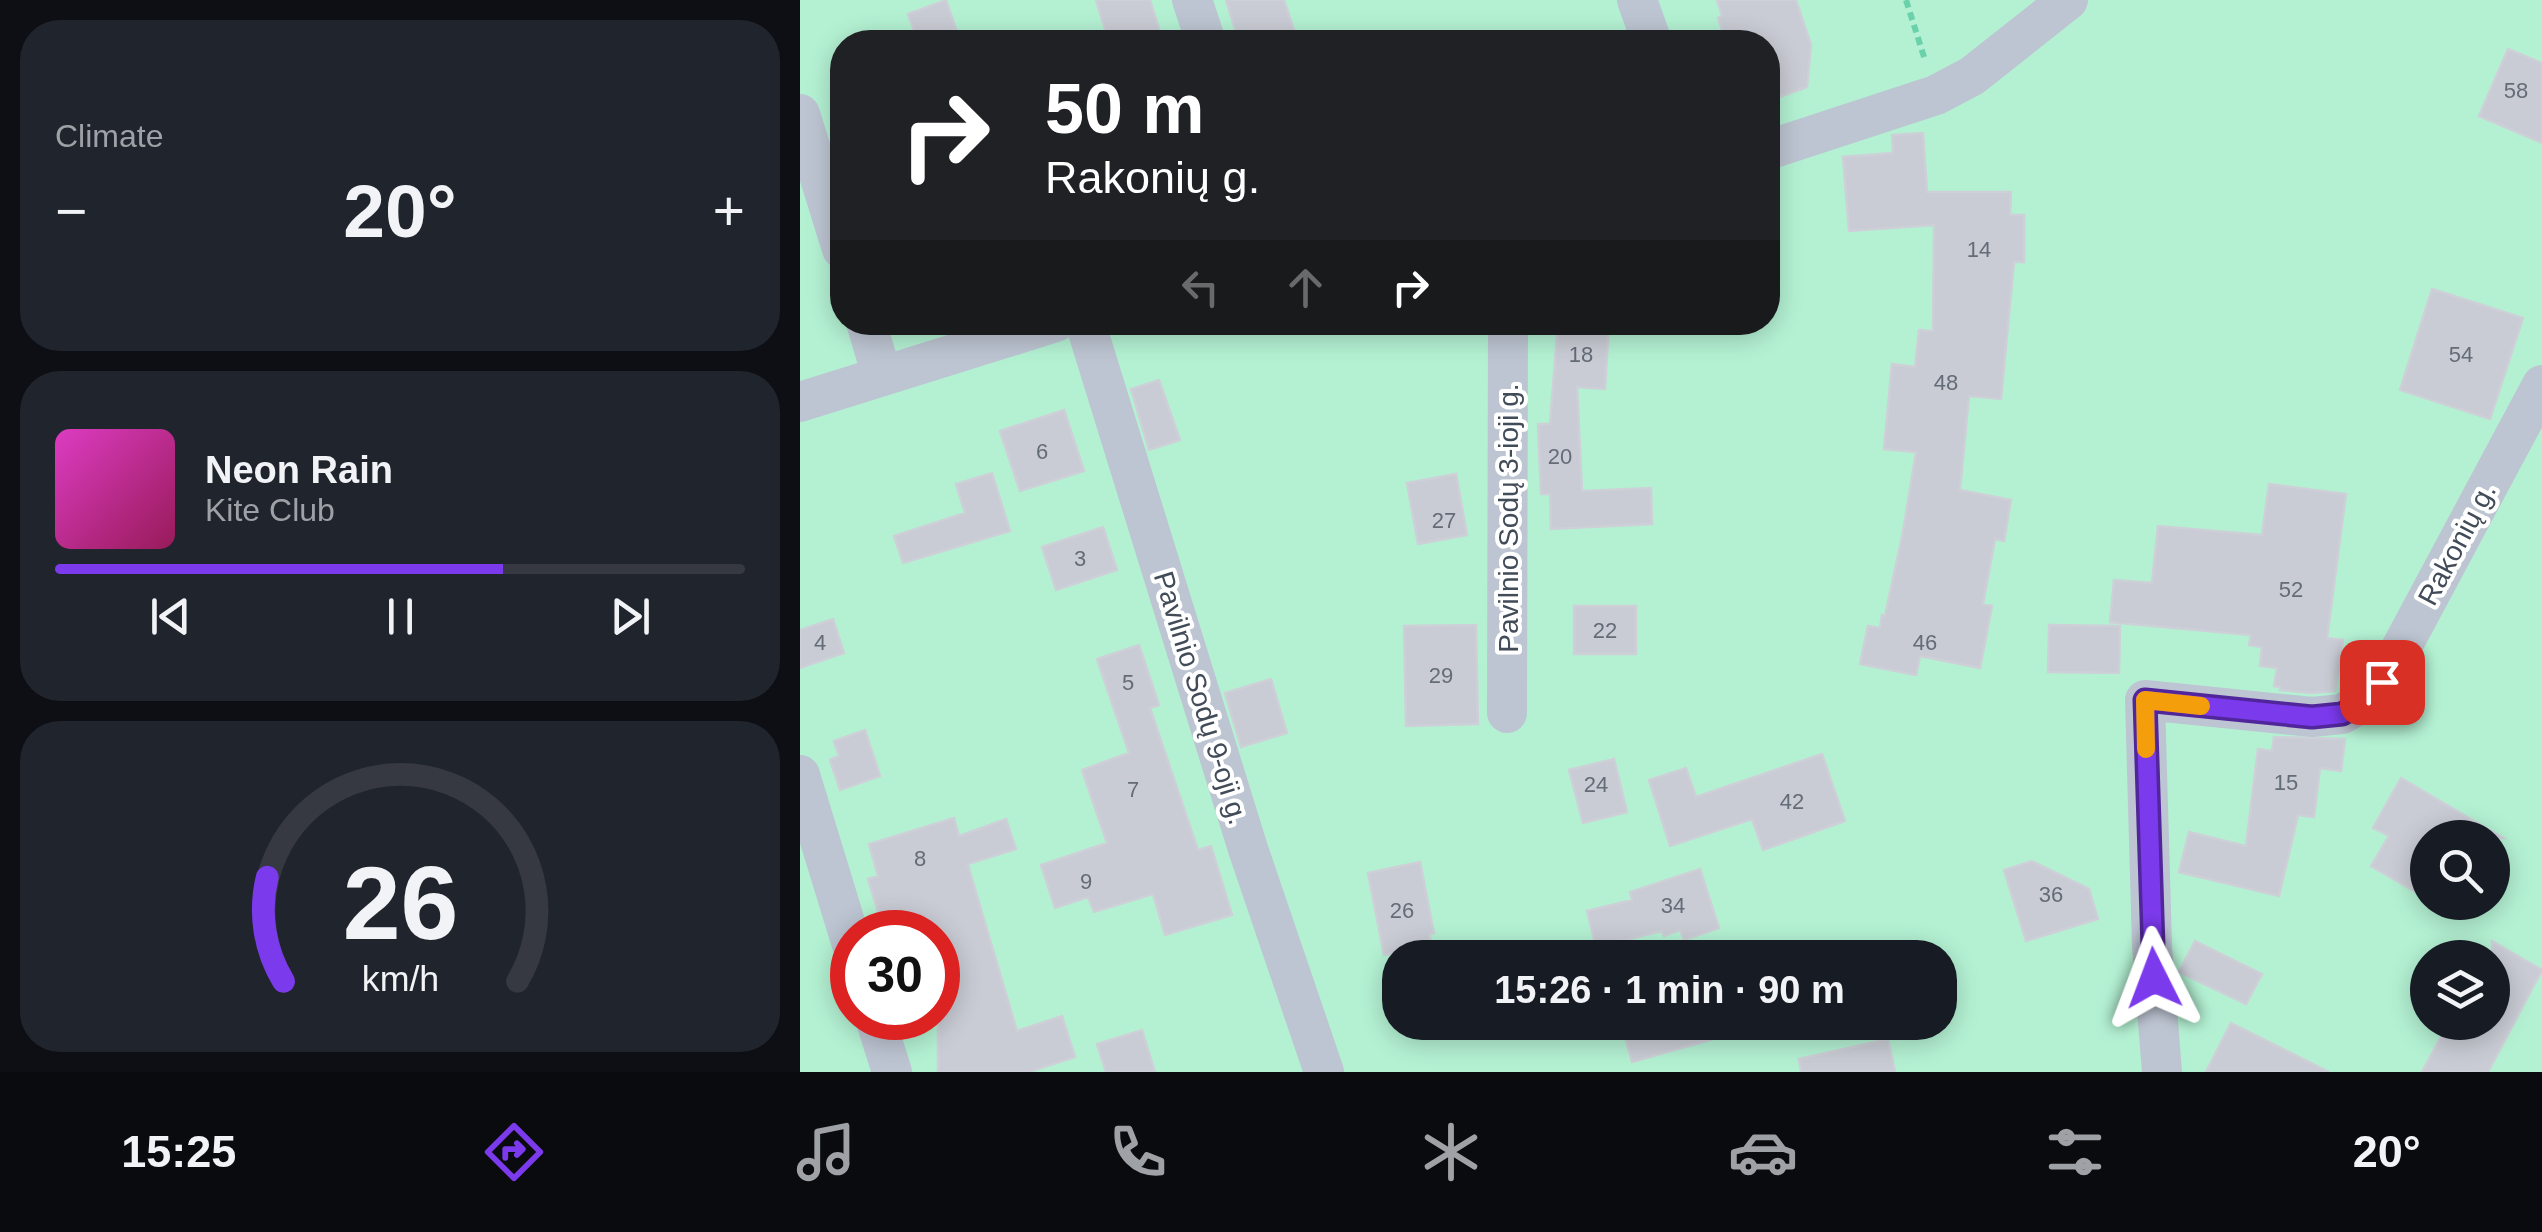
<!DOCTYPE html>
<html lang="en">
<head>
<meta charset="utf-8">
<style>
	:root { --surface:#171b24; --page:#20242c; --text:#f1f3f6; --muted:#9ea1a6; --line:#363941; --accent:#7c3aed }
	body { margin:0; font-family:Arial,sans-serif; background:var(--page); color:var(--text); height:100vh; display:flex; flex-direction:column; font-size:38px; white-space:nowrap }
	* { box-sizing:border-box; margin:0 }
	p { font-size:32px; color:var(--muted) }
	.icon { flex:none; width:55px; height:55px; fill:none; stroke:currentColor; stroke-width:2; stroke-linecap:round; stroke-linejoin:round }
	.map { position:relative; flex:1; overflow:hidden }
	.details { display:flex; flex-direction:column; gap:20px; padding:20px; background:#0d0f14; width:800px }
	.details>* { flex:none }
	.hud { position:absolute; left:30px; top:30px; width:950px; height:305px; border-radius:40px; box-shadow:0 5px 25px #0003; background:#202124; color:#fff; overflow:hidden }
	.fabs { position:absolute; left:1610px; top:820px; display:grid; gap:20px }
	.fabs a { display:grid; place-items:center; width:100px; height:100px; border-radius:50%; background:var(--surface); box-shadow:0 5px 25px #0003; font-size:50px }
	.speed { position:absolute; left:30px; top:910px; display:flex; gap:20px; font-size:50px; font-weight:700; text-align:center }
	.speed>* { display:grid; place-content:center; width:130px; height:130px; border-radius:50%; background:var(--surface); box-shadow:0 5px 25px #0003; line-height:1 }
	.speed .limit { border:15px solid #d22; background:#fff; color:#111 }
	.pin { position:absolute; display:grid; place-items:center; width:85px; height:85px; color:#fff; margin:-42px; border-radius:20px; box-shadow:0 5px 15px #0006 }
	.me { position:absolute; width:110px; margin:-55px; rotate:357deg; stroke-linejoin:round; filter:drop-shadow(0 0 8px #0008) }
	.turn { display:flex; align-items:center; gap:35px; height:210px; padding:0 50px; font-size:45px }
	.turn .icon { width:130px; height:130px; stroke-width:2.5 }
	.turn b { display:block; font-size:70px; line-height:85px }
	.lanes { display:flex; align-items:center; height:95px; padding:0 50px; background:#0003; justify-content:center; gap:50px; direction:ltr }
	.lanes .off { opacity:.35 }
	.big { font-size:75px; font-weight:700; line-height:1.1 }
	.details .tile { flex:1; display:flex; flex-direction:column; justify-content:center; gap:15px; min-width:0; padding:0 35px; border-radius:40px; background:var(--page) }
	.details .dial { align-items:center; gap:0 }
	.dial svg { height:260px; overflow:visible; fill:none; stroke:var(--line); stroke-width:7; stroke-linecap:round; text-anchor:middle }
	.dial text { fill:var(--text); stroke:none }
	.song { display:flex; align-items:center; gap:30px }
	.cover { width:120px; height:120px; border-radius:15px; background:linear-gradient(135deg,hsl(310 70% 55%),hsl(330 70% 35%)) }
	.played { height:10px; border-radius:5px; background:linear-gradient(90deg,var(--accent) 65%,var(--line) 65%) }
	.keys { display:flex; justify-content:space-around; direction:ltr }
	.heat { display:flex; justify-content:space-between; align-items:center; font-size:55px; direction:ltr }
	.trip { position:absolute; left:582px; top:940px; width:575px; height:100px; border-radius:40px; background:var(--surface); box-shadow:0 5px 25px #0003; font-weight:700; line-height:100px; text-align:center }
	.tab-bar { display:flex; height:160px; justify-content:space-around; align-items:center; background:#090b0e; color:var(--muted) }
	.tab-bar .icon { width:70px; height:70px }
	.tab-bar .selected { color:var(--accent) }
	.tab-bar b { font-size:45px; color:var(--text) }
	main { display:flex; flex:1; min-height:0 }
	.map>svg:first-child { display:block }
</style>
</head>
<body>
<main>
<section class="details">
<div class="tile"><p>Climate</p>
<div class="heat"><a>−</a><b class="big">20°</b><a>+</a></div>
</div>
<div class="tile">
<div class="song"><i class="cover"></i><div><b>Neon Rain</b><p>Kite Club</p></div></div>
<div class="played"></div>
<div class="keys"><svg class="icon" aria-label="previous" viewBox="0 0 24 24"><path d="M18 5L8 12l10 7zM5 5v14"/></svg><svg class="icon" aria-label="pause" viewBox="0 0 24 24"><path d="M8 5v14M16 5v14"/></svg><svg class="icon" aria-label="next" viewBox="0 0 24 24"><path d="M6 5l10 7-10 7zM19 5v14"/></svg></div>
</div>
<div class="tile dial"><svg viewBox="0 0 100 80">
<path d="M14 69A42 42 0 1 1 86 69"/>
<path d="M14 69A42 42 0 0 1 9 37" stroke="#7c3aed"/>
<text x="50" y="56" font-size="32" font-weight="700">26</text>
<text x="50" y="72" font-size="11">km/h</text>
</svg></div>
</section>
<div class="map">
<svg width="1742" height="1072" viewBox="0 0 1742 1072">
	<rect width="100%" height="100%" fill="#eeebea"/>
	<!-- green -->
	<path fill="#b4f1d3" fill-rule="evenodd" d="M0 0H1742V1072H0ZM42 42H968V322H42ZM1628 838H1692V902H1628ZM52 932H138V1018H52ZM600 958H1140V1022H600ZM1628 958H1692V1022H1628Z"/>
	<!-- building -->
	<path fill="#c9ccd4" stroke="#ced0d8" stroke-width="2.5" d="M146 0 156 29 118 42 108 14Z
		M296 0H350L363 42H309Z
		M426 0H484L498 42H439Z
		M917 0H996L1011 45 1007 87 968 101V42H926L918 18 922 16Z
		M1708 49 1742 63V143L1679 116Z
		M1123 133 1127 192H1211L1210 215H1224V262H1214L1201 399 1169 396 1160 490 1211 500 1204 541 1195 539 1183 604 1192 606 1180 668 1120 656 1116 675 1060 664 1068 626 1080 628 1082 615 1085 616 1103 532 1116 452 1084 449 1092 364 1115 367 1119 330 1133 331 1134 225 1049 231 1043 157 1093 153 1092 135Z
		M1632 289 1723 318 1690 419 1600 390Z
		M758 322H809L805 389 777 387 782 491 851 488 852 524 751 529 750 494H741L738 424H750Z
		M359 380 380 440 349 450 331 389Z
		M264 410 284 471 220 491 200 431Z
		M192 473 210 531 103 563 94 536 165 513 156 484Z
		M656 474 667 535 618 544 607 483Z
		M1469 484 1546 494 1527 638 1543 640 1535 691 1512 693 1480 690V687L1474 686 1477 668 1460 666 1462 647 1449 645 1451 635 1310 622 1314 580 1352 583 1358 526 1462 535Z
		M303 527 317 570 256 590 242 547Z
		M774 606H836V654H774Z
		M33 619 44 653 0 668V630Z
		M676 625 678 724 606 726 604 626Z
		M1249 625 1320 626 1319 673 1248 672Z
		M339 645 359 705 350 708 398 850 411 846 432 915 365 935 353 894 294 912 288 897 255 908 241 865 307 843 282 770 329 753 297 659Z
		M471 679 487 733 441 747 425 693Z
		M65 730 80 776 40 790 30 760 39 756 34 741Z
		M1474 737 1545 739 1541 771 1520 768 1514 817 1498 815 1479 896 1379 872 1389 832 1446 846 1458 749 1472 751Z
		M1022 754 1045 821 963 850 952 819 870 846 849 780 886 768 896 797Z
		M814 759 827 812 783 823 769 770Z
		M1601 778 1703 838H1628V899L1571 866 1589 836 1573 828Z
		M154 818 159 836 206 819 216 849 168 864 170 872 217 1031 262 1016 275 1057 229 1072H138V932H104L99 912 80 918 68 879 78 876 69 844Z
		M1232 861 1289 889 1298 919 1226 941 1204 870Z
		M620 862 634 933 629 934 632 946 584 955 568 873Z
		M900 869 919 928 884 940 880 930 864 936 862 931 796 947 787 911 832 900 830 892Z
		M1395 941 1462 974 1446 1004 1379 972Z
		M1692 941 1742 970 1688 1072H1622L1649 1022H1692Z
		M821 1022H937L938 1032 832 1062Z
		M1431 1023 1529 1072H1406Z
		M342 1030 355 1072H306L297 1044Z
		M1088 1039 1095 1072H1001L999 1059Z"/>
	<g fill="none" stroke-linecap="round" stroke-linejoin="round">
		<!-- path -->
		<path stroke="#6ad1aa" stroke-width="6" stroke-dasharray="8 5" stroke-linecap="butt" d="M1106 0 1125 60"/>
		<!-- minor -->
		<path stroke="#bdc5d2" stroke-width="40" d="M392 0 406 42
			M837 0 852 42
			M0 114 42 249
			M968 150 1136 95 1172 76 1268 0
			M66 322 82 376
			M285 322 448 849 524 1072
			M0 402 256 322
			M707 713 708 322
			M0 775 52 945
			M75 1018 92 1072
			M1362 1072 1352 946 1345 700 1512 717 1542 714 1565 701 1583 682 1742 385"/>
	</g>
	<g fill="none" stroke-linecap="round" stroke-linejoin="round">
		<defs>
			<path id="route" d="M1354 978 1345 700 1512 717 1542 714 1565 701 1582 682"/>
		</defs>
		<!-- route casing -->
		<use href="#route" stroke="#51269a" stroke-width="25"/>
		<!-- route -->
		<use href="#route" stroke="#7c3aed" stroke-width="18"/>
		<!-- slow -->
		<path stroke="#f59e0b" stroke-width="18" d="M1346 749 1345 700 1401 706"/>
	</g>
	<g text-anchor="middle" dominant-baseline="central" stroke-width="8" stroke-linejoin="round" paint-order="stroke">
		<!-- number labels -->
		<g font-size="22" fill="#646c78">
			<text x="1716" y="90">58</text>
			<text x="1179" y="249">14</text>
			<text x="781" y="354">18</text>
			<text x="1661" y="354">54</text>
			<text x="1146" y="382">48</text>
			<text x="242" y="451">6</text>
			<text x="760" y="456">20</text>
			<text x="644" y="520">27</text>
			<text x="280" y="558">3</text>
			<text x="1491" y="589">52</text>
			<text x="805" y="630">22</text>
			<text x="20" y="642">4</text>
			<text x="1125" y="642">46</text>
			<text x="641" y="675">29</text>
			<text x="328" y="682">5</text>
			<text x="1486" y="782">15</text>
			<text x="796" y="784">24</text>
			<text x="333" y="789">7</text>
			<text x="992" y="801">42</text>
			<text x="120" y="858">8</text>
			<text x="286" y="881">9</text>
			<text x="1251" y="894">36</text>
			<text x="873" y="905">34</text>
			<text x="602" y="910">26</text>
		</g>
		<!-- street labels -->
		<g font-size="28" fill="#424c59" stroke="#fff">
			<text transform="translate(708 518) rotate(-90)">Pavilnio Sodų 3-ioji g.</text>
			<text transform="translate(1657 544) rotate(-62)">Rakonių g.</text>
			<text transform="translate(401 698) rotate(73)">Pavilnio Sodų 9-oji g.</text>
		</g>
	</g>
</svg>
<div class="fabs">
<a><svg class="icon" aria-label="search" viewBox="0 0 24 24"><circle cx="10" cy="10" r="6"/><path d="M15 15l6 6"/></svg></a>
<a><svg class="icon" aria-label="layers" viewBox="0 0 24 24"><path d="M12 4l9 5-9 5-9-5zM3 14l9 5 9-5"/></svg></a>
</div>
<div class="speed"><div class="limit">30</div></div>
<div class="pin" style="left:1582px;top:682px;background:#d93025"><svg class="icon" aria-label="arrive" viewBox="0 0 24 24"><path d="M6 21V4h12l-3 4 3 4H6"/></svg></div>
<svg class="me" style="left:1354px;top:978px" viewBox="-20 -20 40 40"><path d="M0-17L14 15 0 8-14 15z" fill="#7c3aed" stroke="#fff" stroke-width="4"/></svg>
<div class="trip">15:26 · 1 min · 90 m</div>
<div class="hud">
<div class="turn"><svg class="icon" aria-label="right" viewBox="0 0 24 24"><path d="M7 20v-9h11M14 6l5 5-5 5"/></svg><div><b>50 m</b>Rakonių g.</div></div>
<div class="lanes"><svg class="icon off" aria-label="left" viewBox="0 0 24 24"><path d="M17 20v-9H6M10 6l-5 5 5 5"/></svg><svg class="icon off" aria-label="ahead" viewBox="0 0 24 24"><path d="M12 20V5M6 11l6-6 6 6"/></svg><svg class="icon" aria-label="right" viewBox="0 0 24 24"><path d="M7 20v-9h11M14 6l5 5-5 5"/></svg></div>
</div>
</div>
</main>
<nav class="tab-bar">
<b>15:25</b>
<svg class="icon selected" aria-label="directions" viewBox="0 0 24 24"><path d="M12 3l9 9-9 9-9-9zM9 14v-3h6M13 9l2 2-2 2"/></svg>
<svg class="icon" aria-label="music" viewBox="0 0 24 24"><path d="M9 18V5l10-2v13"/><circle cx="6" cy="18" r="3"/><circle cx="16" cy="16" r="3"/></svg>
<svg class="icon" aria-label="phone" viewBox="0 0 24 24"><path d="M5 4h4l2 5-3 2q2 4 5 5l2-3 5 2v4C11 20 4 13 5 4z"/></svg>
<svg class="icon" aria-label="climate" viewBox="0 0 24 24"><path d="M12 3v18M4 7l16 10M4 17L20 7"/></svg>
<svg class="icon" aria-label="car" viewBox="0 0 24 24"><path d="M5 17H2v-5l4-1 3-4h7l3 4 3 1v5h-3M9 17h6M6 11h13"/><circle cx="7" cy="17" r="2"/><circle cx="17" cy="17" r="2"/></svg>
<svg class="icon" aria-label="filters" viewBox="0 0 24 24"><path d="M4 7h16M4 17h16"/><circle cx="9" cy="7" r="2"/><circle cx="15" cy="17" r="2"/></svg>
<b>20°</b>
</nav>
</body>
</html>
